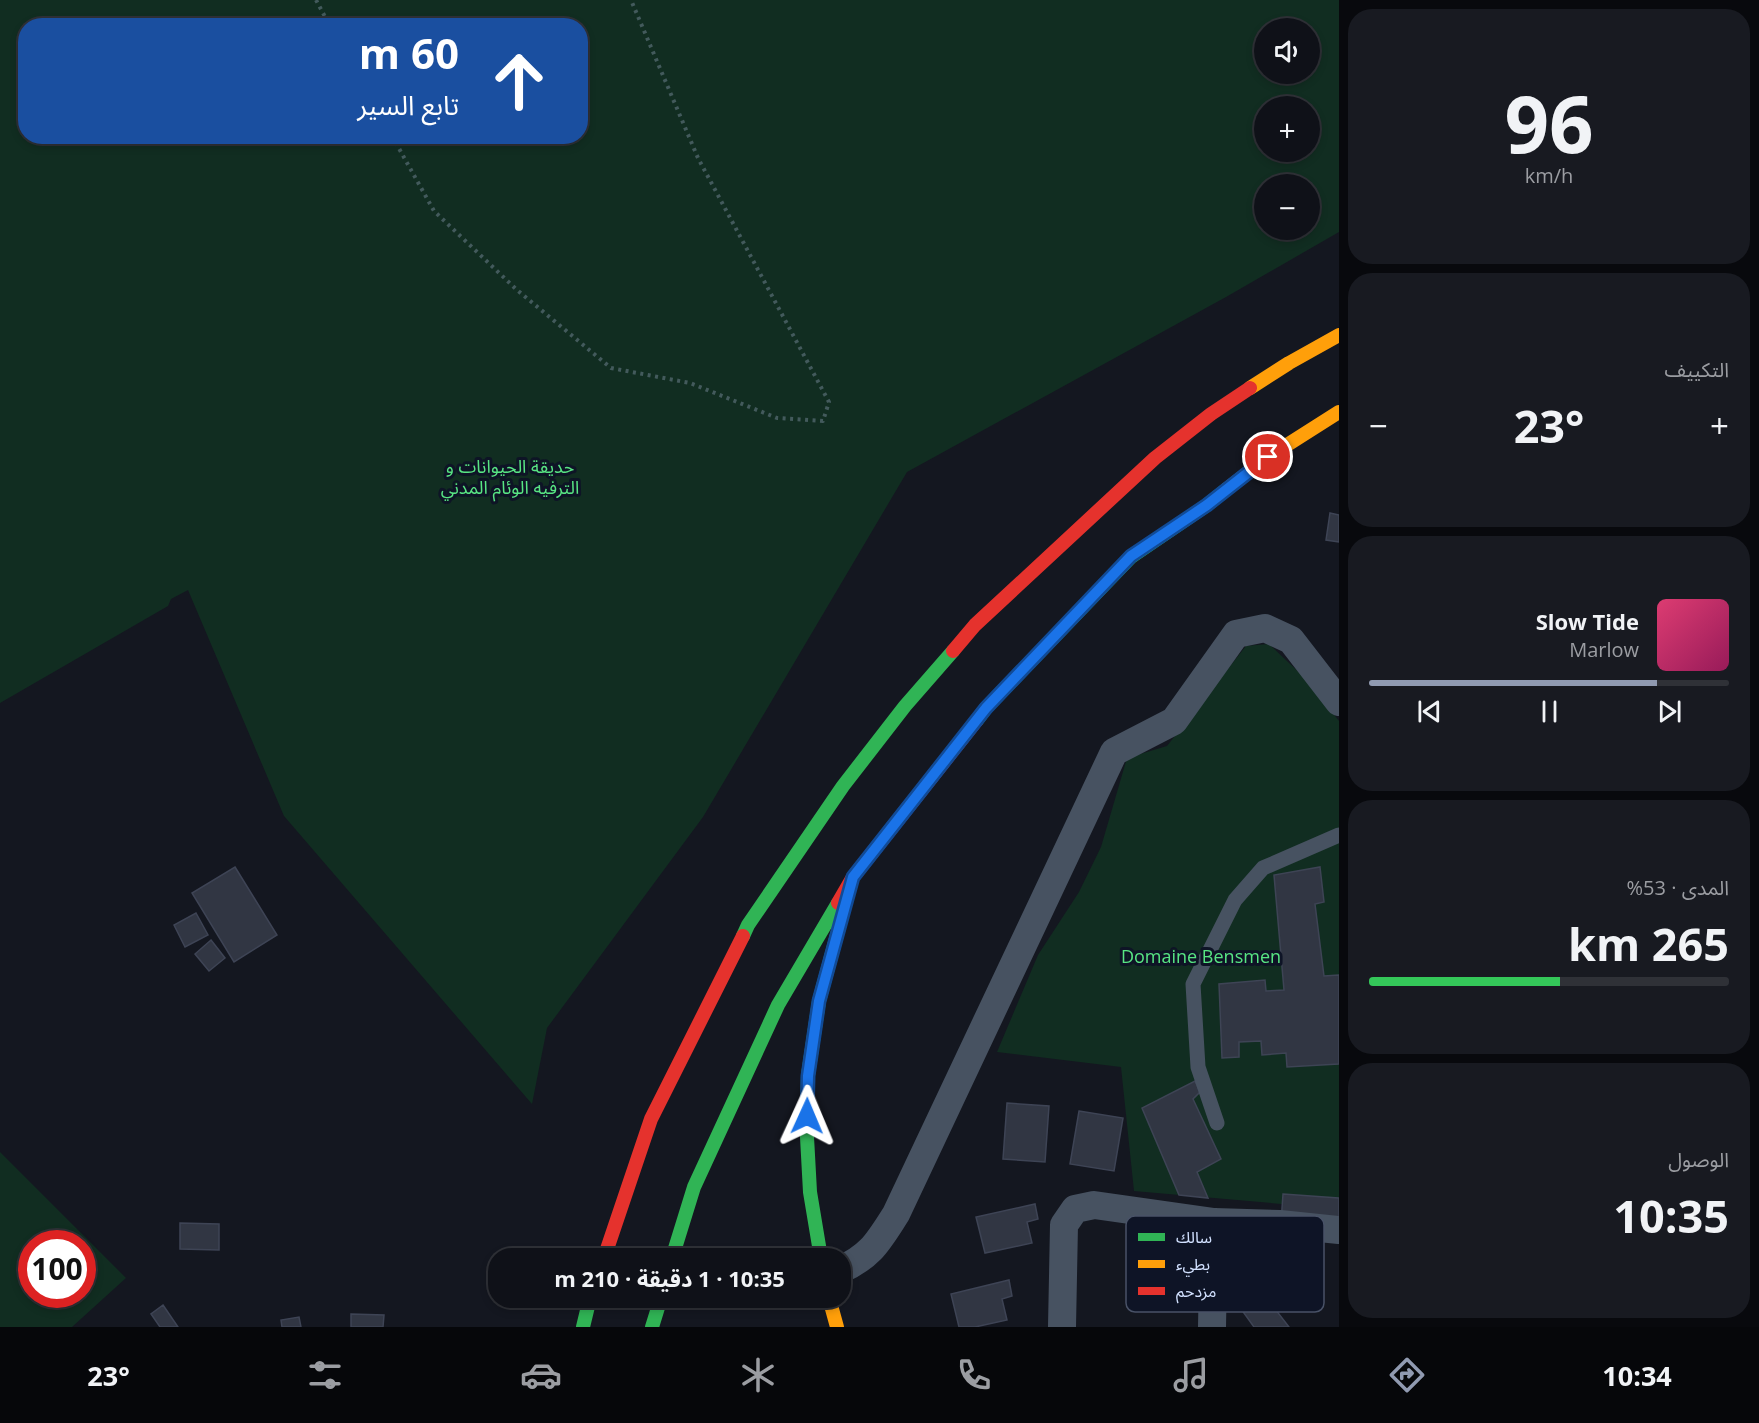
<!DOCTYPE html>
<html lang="ar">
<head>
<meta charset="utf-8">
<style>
	:root { --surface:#0f1118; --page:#181a21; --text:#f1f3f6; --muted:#9b9da2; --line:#2f3137; --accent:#909ab1 }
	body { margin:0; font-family:"Open Sans","Noto Sans Arabic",sans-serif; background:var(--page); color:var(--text); direction:rtl; height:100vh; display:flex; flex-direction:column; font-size:22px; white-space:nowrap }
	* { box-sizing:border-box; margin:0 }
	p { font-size:20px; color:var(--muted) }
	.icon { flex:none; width:33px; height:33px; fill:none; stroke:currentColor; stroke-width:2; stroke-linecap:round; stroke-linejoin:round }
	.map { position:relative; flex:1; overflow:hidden; direction:ltr }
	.panel { display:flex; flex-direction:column; gap:9px; padding:9px; background:#08090d; width:420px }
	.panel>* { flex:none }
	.top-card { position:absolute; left:18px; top:18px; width:570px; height:126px; border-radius:24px; box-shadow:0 3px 9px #0003,0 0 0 2px var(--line); direction:rtl; background:#1a4fa0; color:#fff; overflow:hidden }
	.controls { position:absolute; left:1254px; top:18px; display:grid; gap:12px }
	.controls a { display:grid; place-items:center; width:66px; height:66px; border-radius:50%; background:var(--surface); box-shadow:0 3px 9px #0003,0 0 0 2px var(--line); font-size:30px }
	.speed { position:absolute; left:18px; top:1230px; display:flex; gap:12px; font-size:30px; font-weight:700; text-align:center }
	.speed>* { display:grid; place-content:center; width:78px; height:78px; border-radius:50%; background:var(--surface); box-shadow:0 3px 9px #0003,0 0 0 2px var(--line); line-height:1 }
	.speed .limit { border:9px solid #d22; background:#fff; color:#111 }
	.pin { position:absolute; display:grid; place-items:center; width:51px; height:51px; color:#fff; margin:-26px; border:3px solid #fff; border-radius:50%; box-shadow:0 2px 6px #0007 }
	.me { position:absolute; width:66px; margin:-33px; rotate:1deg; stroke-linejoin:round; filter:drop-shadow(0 0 4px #0008) }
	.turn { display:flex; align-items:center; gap:21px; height:126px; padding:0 30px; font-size:27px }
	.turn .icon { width:78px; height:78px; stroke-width:2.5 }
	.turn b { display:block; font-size:42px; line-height:51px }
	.big { font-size:45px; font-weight:700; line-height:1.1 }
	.panel .tile { flex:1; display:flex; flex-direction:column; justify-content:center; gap:9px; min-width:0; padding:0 21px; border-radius:24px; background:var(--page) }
	.panel .dial { align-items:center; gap:0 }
	.dial b { font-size:78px; line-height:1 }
	.song { display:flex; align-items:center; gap:18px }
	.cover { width:72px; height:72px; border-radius:9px; background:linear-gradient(135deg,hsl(340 70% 55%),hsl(330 70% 35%)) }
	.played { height:6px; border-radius:3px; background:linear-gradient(90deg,var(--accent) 80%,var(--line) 80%) }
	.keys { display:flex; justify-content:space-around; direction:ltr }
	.heat { display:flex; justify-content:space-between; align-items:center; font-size:33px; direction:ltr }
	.charge { height:9px; border-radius:4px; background:linear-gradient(90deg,#34c759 53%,var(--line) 0) }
	.trip { position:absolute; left:488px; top:1248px; width:363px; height:60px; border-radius:24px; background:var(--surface); box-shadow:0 3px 9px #0003,0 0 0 2px var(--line); font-weight:700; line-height:60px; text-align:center; direction:rtl }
	.dock { display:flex; height:96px; justify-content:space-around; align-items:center; background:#06070a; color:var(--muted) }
	.dock .icon { width:42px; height:42px }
	.dock .active { color:var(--accent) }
	.dock b { font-size:27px; color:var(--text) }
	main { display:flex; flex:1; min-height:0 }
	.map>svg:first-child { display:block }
</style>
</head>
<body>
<main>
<section class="panel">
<div class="tile dial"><b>96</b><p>km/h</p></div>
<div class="tile"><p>التكييف</p>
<div class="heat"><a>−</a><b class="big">23°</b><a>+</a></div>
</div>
<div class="tile">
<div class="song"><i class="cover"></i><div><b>Slow Tide</b><p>Marlow</p></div></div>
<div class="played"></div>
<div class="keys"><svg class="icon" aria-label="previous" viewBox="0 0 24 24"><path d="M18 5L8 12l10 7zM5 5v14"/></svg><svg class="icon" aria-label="pause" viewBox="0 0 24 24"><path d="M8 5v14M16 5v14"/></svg><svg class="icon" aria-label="next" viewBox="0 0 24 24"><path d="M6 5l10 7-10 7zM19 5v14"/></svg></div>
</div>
<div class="tile"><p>المدى · 53%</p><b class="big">265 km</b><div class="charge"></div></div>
<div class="tile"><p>الوصول</p><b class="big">10:35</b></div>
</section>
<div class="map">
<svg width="1339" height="1327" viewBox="0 0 1339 1327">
	<rect width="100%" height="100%" fill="#141720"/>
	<!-- green -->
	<path fill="#112d21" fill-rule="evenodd" d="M0 0H1339V232L1226 297 907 472 703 817 547 1028 532 1104 284 816 188 590 171 599 168 606 0 703ZM26 26H580V136H26ZM1264 28H1310V74H1264ZM1264 106H1310V152H1264ZM1264 184H1310V230H1264Z
		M1269 644 1306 679 1339 721V1209L1134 1191 1121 1067 997 1052 1038 955 1079 892 1101 847 1127 758 1167 746 1246 646Z
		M0 1152 126 1278 72 1327H0ZM32 1244H82V1294H32Z"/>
	<!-- building -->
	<path fill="#313643" stroke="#3e4455" stroke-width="1.5" d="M1330 513 1339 515V542L1326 540Z
		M235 867 277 935 234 962 192 893Z
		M1320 867 1324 902 1315 904 1324 976 1339 975V1064L1287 1067 1286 1053 1262 1055 1261 1041 1239 1042V1057L1222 1058 1219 984 1265 980 1266 991 1284 990 1274 875Z
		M196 913 208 935 185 947 174 925Z
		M211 940 225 958 209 971 195 954Z
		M1195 1081 1200 1092 1193 1099 1221 1159 1197 1172 1208 1198 1179 1195 1142 1108Z
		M1007 1103 1049 1106 1045 1162 1003 1159Z
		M1079 1111 1123 1118 1114 1171 1070 1164Z
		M1283 1194 1339 1198V1217L1281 1223Z
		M1035 1204 1038 1219 1027 1222 1032 1243 985 1253 976 1217Z
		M180 1223 219 1224V1250L180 1249Z
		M1009 1280 1012 1296 1002 1299 1007 1320 975 1327H959L951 1294Z
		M1262 1292 1289 1327H1254L1241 1309Z
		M163 1305 178 1327H160L151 1314Z
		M351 1314 384 1315 383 1327H351Z
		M299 1317 301 1327H282L281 1320Z"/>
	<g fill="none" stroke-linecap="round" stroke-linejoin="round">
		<!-- path -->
		<path stroke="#435a5c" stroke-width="4" stroke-dasharray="3 4.5" stroke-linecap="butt" d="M316 0 330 26
			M392 136 434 211 517 290 611 368 690 383 777 418 823 421 829 402 698 158 631 0"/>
		<!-- lane -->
		<path stroke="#475261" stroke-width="15" d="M1217 1123 1198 1067 1193 984 1235 900 1263 868 1339 835"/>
		<!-- street -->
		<path stroke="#475261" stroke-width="28" d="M840 1270C871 1256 878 1242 896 1214L1114 752 1174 721 1236 634 1265 628 1291 640 1339 702
			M1062 1327 1064 1225 1075 1209 1094 1205 1214 1222 1280 1224 1339 1230
			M1212 1327 1214 1222"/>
		<!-- fast -->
		<path stroke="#30b455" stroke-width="14" d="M977 720 986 708 1131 557 1207 505 1227 489
			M743 936 748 925 843 786 905 706 953 651
			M672 1258 694 1187 778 1005 838 903
			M821 1258 810 1192 807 1137 808 1075 819 1001 841 920
			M583 1327 590 1298
			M652 1327 661 1298"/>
		<!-- slow -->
		<path stroke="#ff9f0a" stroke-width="14" d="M1250 388 1289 363 1339 335
			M1227 489 1268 457 1339 412
			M829 1298 837 1327"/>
		<!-- jam -->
		<path stroke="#e5322d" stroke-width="14" d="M953 651 975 625 1155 458 1211 414 1250 388
			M838 903 853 877 977 720
			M604 1258 651 1119 743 936"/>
	</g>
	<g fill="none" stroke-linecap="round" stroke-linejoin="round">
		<defs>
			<path id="route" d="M807 1116 808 1076 819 1001 853 877 986 708 1131 556 1207 505 1268 457"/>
		</defs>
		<!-- route casing -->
		<use href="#route" stroke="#114b97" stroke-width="15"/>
		<!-- route -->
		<use href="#route" stroke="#1a73e8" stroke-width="10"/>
	</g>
	<g text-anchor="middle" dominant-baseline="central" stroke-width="6" stroke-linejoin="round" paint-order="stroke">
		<!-- park labels -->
		<g font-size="18" fill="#58e583" stroke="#0e1426">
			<text x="510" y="466">حديقة الحيوانات و<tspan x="510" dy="21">الترفيه الوئام المدني</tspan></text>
			<text x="1201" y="956">Domaine Bensmen</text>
		</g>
	</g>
	<!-- legend -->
	<rect x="1126" y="1216" width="198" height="96" rx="9" fill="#0e1426" stroke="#495267" stroke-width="1.5"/>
	<rect x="1138" y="1233" width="27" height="8" fill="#30b455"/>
	<rect x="1138" y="1260" width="27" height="8" fill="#ff9f0a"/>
	<rect x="1138" y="1287" width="27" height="8" fill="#e5322d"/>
	<g font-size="16" fill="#d2e1ff">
		<text x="1176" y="1243">سالك</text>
		<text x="1176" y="1270">بطيء</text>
		<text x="1176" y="1297">مزدحم</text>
	</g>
</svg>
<div class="controls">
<a><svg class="icon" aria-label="sound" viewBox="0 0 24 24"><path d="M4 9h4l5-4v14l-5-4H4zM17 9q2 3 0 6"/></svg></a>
<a>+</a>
<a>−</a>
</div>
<div class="speed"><div class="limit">100</div></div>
<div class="pin" style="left:1268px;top:457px;background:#d93025"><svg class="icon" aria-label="arrive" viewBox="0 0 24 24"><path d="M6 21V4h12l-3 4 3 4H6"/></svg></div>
<svg class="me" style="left:807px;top:1116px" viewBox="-20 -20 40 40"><path d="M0-17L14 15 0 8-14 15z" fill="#1a73e8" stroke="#fff" stroke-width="4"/></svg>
<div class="trip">10:35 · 1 دقيقة · 210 m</div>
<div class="top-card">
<div class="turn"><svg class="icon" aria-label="ahead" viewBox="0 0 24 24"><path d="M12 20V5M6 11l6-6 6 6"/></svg><div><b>60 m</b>تابع السير</div></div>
</div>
</div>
</main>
<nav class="dock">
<b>10:34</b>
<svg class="icon active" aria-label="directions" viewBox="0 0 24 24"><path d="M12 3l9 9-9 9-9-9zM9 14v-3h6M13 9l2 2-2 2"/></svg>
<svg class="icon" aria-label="music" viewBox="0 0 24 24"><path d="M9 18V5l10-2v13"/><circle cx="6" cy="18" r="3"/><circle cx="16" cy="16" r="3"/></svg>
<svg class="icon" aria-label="phone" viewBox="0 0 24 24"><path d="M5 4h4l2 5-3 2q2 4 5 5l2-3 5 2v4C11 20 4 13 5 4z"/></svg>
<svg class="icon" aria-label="climate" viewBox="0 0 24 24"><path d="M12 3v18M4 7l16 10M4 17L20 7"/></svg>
<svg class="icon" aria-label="car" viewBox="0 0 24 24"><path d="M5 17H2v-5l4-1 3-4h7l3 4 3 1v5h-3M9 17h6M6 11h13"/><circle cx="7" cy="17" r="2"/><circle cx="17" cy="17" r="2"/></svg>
<svg class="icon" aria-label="filters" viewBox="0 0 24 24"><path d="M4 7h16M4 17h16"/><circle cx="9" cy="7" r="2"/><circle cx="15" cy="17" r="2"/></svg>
<b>23°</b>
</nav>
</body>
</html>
